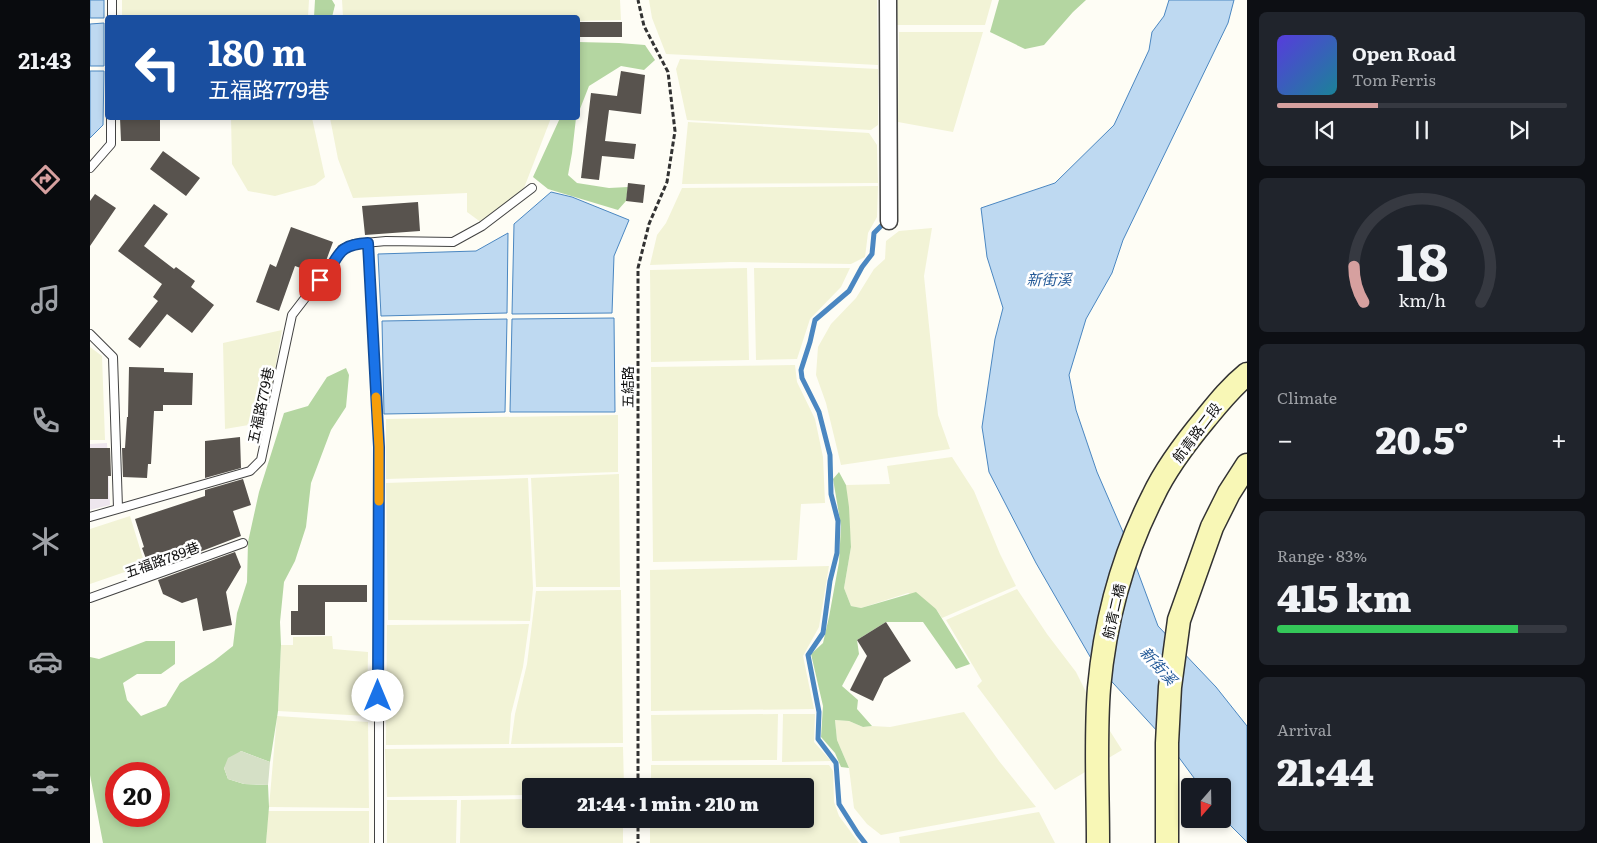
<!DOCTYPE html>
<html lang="en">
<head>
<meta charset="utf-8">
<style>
	:root { --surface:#171b24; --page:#20242c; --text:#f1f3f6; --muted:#9ea1a6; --line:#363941; --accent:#d6a09f }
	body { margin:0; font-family:Literata,"Noto Sans TC",serif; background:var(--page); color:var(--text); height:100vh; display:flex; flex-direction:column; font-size:19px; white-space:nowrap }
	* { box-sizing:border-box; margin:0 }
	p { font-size:16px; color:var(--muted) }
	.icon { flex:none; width:28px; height:28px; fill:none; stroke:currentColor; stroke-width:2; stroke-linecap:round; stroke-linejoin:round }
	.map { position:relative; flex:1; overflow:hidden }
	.details { display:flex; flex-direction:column; gap:12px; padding:12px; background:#0d0f14; width:350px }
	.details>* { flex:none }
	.guide { position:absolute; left:15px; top:15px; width:475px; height:105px; border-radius:5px; box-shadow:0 2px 8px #0003; background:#1a4fa0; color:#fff; overflow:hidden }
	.needle { width:32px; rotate:200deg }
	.buttons { position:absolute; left:1091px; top:778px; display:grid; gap:10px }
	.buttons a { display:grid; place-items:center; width:50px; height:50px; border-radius:5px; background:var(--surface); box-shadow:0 2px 8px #0003; font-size:25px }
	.speed { position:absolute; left:15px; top:762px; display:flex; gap:10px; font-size:25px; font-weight:700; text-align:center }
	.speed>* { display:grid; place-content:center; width:65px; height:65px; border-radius:50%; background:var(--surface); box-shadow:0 2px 8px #0003; line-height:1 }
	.speed .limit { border:8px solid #d22; background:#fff; color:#111 }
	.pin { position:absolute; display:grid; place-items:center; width:42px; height:42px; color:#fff; margin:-21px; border-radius:10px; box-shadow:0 2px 8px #0006 }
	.me { position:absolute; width:55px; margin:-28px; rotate:0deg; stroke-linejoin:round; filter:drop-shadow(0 0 4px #0008) }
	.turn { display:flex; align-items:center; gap:18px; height:105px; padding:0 20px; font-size:22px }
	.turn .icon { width:65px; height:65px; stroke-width:2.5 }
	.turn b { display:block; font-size:35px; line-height:42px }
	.big { font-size:38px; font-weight:800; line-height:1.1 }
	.details .tile { flex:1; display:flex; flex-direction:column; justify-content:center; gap:8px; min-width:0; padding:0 18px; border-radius:8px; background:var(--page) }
	.details .dial { align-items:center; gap:0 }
	.dial svg { height:130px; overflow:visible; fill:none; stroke:var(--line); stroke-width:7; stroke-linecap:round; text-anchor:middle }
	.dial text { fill:var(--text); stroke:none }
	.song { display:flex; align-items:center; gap:15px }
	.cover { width:60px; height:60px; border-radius:8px; background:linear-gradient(135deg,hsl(250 70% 55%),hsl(190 70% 35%)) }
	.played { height:5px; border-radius:2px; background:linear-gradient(90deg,var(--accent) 35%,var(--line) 35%) }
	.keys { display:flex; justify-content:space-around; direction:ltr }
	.heat { display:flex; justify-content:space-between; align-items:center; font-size:28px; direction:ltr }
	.charge { height:8px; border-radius:4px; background:linear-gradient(90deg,#34c759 83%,var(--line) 0) }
	.trip { position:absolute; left:432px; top:778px; width:292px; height:50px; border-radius:5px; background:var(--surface); box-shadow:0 2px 8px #0003; font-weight:800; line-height:50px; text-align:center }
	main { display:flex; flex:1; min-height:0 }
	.menu { display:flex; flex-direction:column; width:90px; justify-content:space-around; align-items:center; background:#090b0e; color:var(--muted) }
	.menu .icon { width:35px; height:35px }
	.menu .current { color:var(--accent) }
	.menu b { font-size:22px; color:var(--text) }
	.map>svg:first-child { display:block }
</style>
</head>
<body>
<main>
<nav class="menu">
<b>21:43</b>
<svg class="icon current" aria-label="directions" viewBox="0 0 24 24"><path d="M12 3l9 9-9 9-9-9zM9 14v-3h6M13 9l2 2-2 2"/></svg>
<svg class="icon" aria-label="music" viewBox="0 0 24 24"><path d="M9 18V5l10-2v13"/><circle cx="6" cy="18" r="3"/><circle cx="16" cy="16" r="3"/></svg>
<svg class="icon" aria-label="phone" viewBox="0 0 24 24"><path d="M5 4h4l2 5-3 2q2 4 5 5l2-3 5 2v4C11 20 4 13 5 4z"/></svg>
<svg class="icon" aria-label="climate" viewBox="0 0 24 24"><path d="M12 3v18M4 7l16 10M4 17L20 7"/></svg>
<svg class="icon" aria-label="car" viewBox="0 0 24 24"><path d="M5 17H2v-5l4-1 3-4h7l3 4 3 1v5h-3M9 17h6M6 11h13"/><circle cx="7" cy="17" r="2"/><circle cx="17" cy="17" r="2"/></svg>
<svg class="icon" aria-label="filters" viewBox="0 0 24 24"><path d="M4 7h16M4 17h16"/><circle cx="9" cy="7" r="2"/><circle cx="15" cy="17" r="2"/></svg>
</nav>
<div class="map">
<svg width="1157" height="843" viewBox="0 0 1157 843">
	<rect width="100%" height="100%" fill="#fefdf5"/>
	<!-- industrial -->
	<path fill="#eee6ee" d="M17 443 20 505 0 510V444Z"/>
	<!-- farmland -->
	<path fill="#f2f3d6" d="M32 0H219L218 17H34L32 16Z
		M252 0H530L531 20 488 21V18L253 17Z
		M559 0H787L788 65 576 54 562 18Z
		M807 0H902L895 25H807Z
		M809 32H893L863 132 808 122Z
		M590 59 788 69V125L781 130 597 120 586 69Z
		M141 118H222L235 177 225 185 185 196 158 191 142 164Z
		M240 118H461L434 188 392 223 377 212V193L263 198 248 159Z
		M598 122 779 133 787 145 788 183 592 184Z
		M788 186 787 217 778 233 775 257 761 264 641 262 560 265 567 235 576 223 592 188Z
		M842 228 834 276 848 415 860 449 751 465 736 403 726 375 728 347 741 324 766 298 784 269 795 259 796 241 809 231Z
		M657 268 659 360 561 362 560 270Z
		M664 268H760L751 287 720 319 707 359 666 360Z
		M192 330 176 422 135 429 133 343Z
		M0 347 12 356 15 440H0Z
		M705 365 707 382 725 419 733 457 735 503 711 504 707 560 563 562 561 367Z
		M528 415V472L296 479V419Z
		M862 457 884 491 910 554 926 586 852 618 846 609 818 593 771 608 761 606 754 588 761 547 756 485 800 484 797 466Z
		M529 474 530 587H446L441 478Z
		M438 478 443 588 440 621 298 620 296 483Z
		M40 516 55 565 0 584V529Z
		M739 566 729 627 713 656 724 709 561 711 560 570Z
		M927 589 957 634 986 672 999 698 1032 750 965 790 887 686 892 681 856 620Z
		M531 590 533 743 421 744 425 714 437 664 446 591Z
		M439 624 433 667 421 714 419 744 296 745 297 625Z
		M242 636 243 649 278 652 277 716 188 711 191 645H203V637Z
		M874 712 909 761 946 807 791 835 777 824 764 808 759 768 747 740 745 720 759 721 773 727 782 726 800 727Z
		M688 714 687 760 562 761 561 715Z
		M693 714H725L724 742 741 761 692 762Z
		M187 716 278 722 279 808 179 807Z
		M533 747 534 786H441V795L297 797 295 749Z
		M561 765H739L743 771 744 802 749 816 769 843H560V819H716V786H561Z
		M441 799V819H533V843H370L371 800Z
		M297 800H367L366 843H297Z
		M178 811H279V843H176Z
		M949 812 965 843H810L809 837Z"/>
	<!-- forest -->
	<path fill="#b4d6a1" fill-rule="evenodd" d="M225 0H242L245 5 242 17H224Z
		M909 0H996L983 12 954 45 935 49 900 32Z
		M488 42 529 43 555 45 565 60 554 70 531 66 499 86 488 114Z
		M470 118H486L482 153 478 175 487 183 519 188 538 187 536 201 528 210 458 189 443 177Z
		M256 368 259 375 256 407 241 430 221 483 216 527 205 561 194 582 190 622 191 645 188 711 180 762 151 751 134 768 138 779 154 784 178 785 179 807 176 843H13L0 775V657L9 659 56 641H85V664L71 674H47L33 683 37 700 51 716 76 706 90 683 124 661 143 646 147 613 157 582 158 542 169 492 194 413 218 406 237 377ZM26 774H69V816H26Z
		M749 472 756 485 759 507 761 547 754 588 761 606 771 608 826 592 846 609 880 664 866 669 833 622H796L767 640 769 654 752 686 768 700 767 709 782 726 773 727 759 721 745 720 747 740 759 768 751 767 745 753 731 737 733 706 721 654 733 643 739 617 749 562 751 526 743 479Z"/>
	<!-- cemetery -->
	<path fill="#d5e0c6" d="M151 751 180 762 178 785 154 784 138 779 134 768 138 758Z"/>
	<!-- water -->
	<path fill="#bed9f1" stroke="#4b87c1" d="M0 0H14V18H0Z
		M1079 0H1144L1138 23 1033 240 1022 273 996 319 979 375 986 410 1007 472 1033 532 1068 626 1126 687 1157 726V842L1140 825 1133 816 1132 786H1110L1079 744 1002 660 946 563 899 472 892 427 905 339 913 308 897 257 891 208 965 183 1024 125 1059 50 1062 32 1074 16Z
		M14 23V66H0V24Z
		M0 71H14L13 125 0 138Z
		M461 192 482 197 539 220 524 256 522 313 422 314 424 224Z
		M418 233 417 313 291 316 288 254 386 251Z
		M524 318 525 412H420L422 319Z
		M417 319 415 412 294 414 292 321Z"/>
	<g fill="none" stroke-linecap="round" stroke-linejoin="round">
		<!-- stream -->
		<path stroke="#4b87c1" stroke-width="5" d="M775 843 768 834 749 804 746 763 728 739 729 712 718 655 733 633 740 581 747 553 748 521 741 494 740 455 729 412 712 378 711 370 720 342 725 320 759 291 772 267 782 254 784 233 794 223V220"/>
	</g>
	<!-- building -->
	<path fill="#58534e" d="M488 22H532V37H488Z
		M531 71 555 75 551 114 519 110 515 141 546 144 544 159 512 156 509 180 491 178 501 93 527 96Z
		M30 118H70V141H31Z
		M73 151 110 178 96 196 60 169Z
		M538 183 555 185 553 203 536 201Z
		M5 194 26 208 0 246V201Z
		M328 202 330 231 275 235 272 206Z
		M64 204 78 214 54 246 84 269 86 267 105 281 101 287 124 305 102 333 77 314 50 348 38 339 68 301 63 297 72 284 28 251Z
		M201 227 243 242 233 269 227 274 205 266 189 311 166 302 180 264 186 267Z
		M39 367 74 368V372L103 373 102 405H73V411H64L61 464H58L57 478 33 477 32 448H35L37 417H38Z
		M150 437 151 468 115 478V441Z
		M0 448H20L21 476H18V499H0Z
		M153 479 161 505 143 511 151 536 65 569 63 565 59 567 52 548 54 547 45 519 115 496V490Z
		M145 552 151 567 136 592 142 625 113 631 107 598 92 603 73 594 68 580Z
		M208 585H277V602H235V635H201V611H208Z
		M796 622 821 661 794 678 783 701 760 690 777 656 767 640Z"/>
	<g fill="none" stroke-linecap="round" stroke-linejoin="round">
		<defs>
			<path id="lane" d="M22 18V0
				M0 168 21 144V118
				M278 243 289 447V843
				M0 334 23 357 28 508
				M0 517 160 471 171 460 202 315 229 280 239 271 252 249 264 244 296 241 363 242 392 226 442 188
				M0 598 153 543"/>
			<path id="street" d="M798 0 799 221"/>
			<path id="secondary" d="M1008 843C1008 792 1005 739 1009 688 1015 622 1033 555 1063 496 1076 468 1096 442 1116 418 1129 402 1141 387 1157 374
				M1077 843V743L1080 687 1089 620 1122 527 1139 493 1157 465"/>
		</defs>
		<!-- lane casing -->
		<use href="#lane" stroke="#434343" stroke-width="10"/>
		<!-- street casing -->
		<use href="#street" stroke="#434343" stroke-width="19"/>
		<!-- secondary casing -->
		<use href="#secondary" stroke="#323232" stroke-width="25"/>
		<!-- path -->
		<path stroke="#323232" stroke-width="3" stroke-dasharray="5 2.5" stroke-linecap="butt" d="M548 786V268L559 224 577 182 585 131 578 72 554 26 548 0
			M548 819V843"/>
		<!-- lane -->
		<use href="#lane" stroke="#fff" stroke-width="8"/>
		<!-- street -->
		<use href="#street" stroke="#fff" stroke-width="16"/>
		<!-- secondary -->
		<use href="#secondary" stroke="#f8f7b6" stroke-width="22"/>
	</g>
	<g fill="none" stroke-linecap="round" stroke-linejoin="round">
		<defs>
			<path id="route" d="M230 280C252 259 242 245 278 243L289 447 288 696"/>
		</defs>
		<!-- route casing -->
		<use href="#route" stroke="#114b97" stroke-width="12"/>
		<!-- route -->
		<use href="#route" stroke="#1a73e8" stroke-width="9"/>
		<!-- slow -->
		<path stroke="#f59e0b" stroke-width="9" d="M286 397 289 447V501"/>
	</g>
	<g text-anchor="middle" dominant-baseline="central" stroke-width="5" stroke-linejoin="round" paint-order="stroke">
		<!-- street labels -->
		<g font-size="14" fill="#101010" stroke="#fff">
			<text transform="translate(537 387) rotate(-90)">五結路</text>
			<text transform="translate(170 405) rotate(-78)">五福路779巷</text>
			<text transform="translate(1106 432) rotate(-53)">航青路二段</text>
			<text transform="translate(72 559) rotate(-20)">五福路789巷</text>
			<text transform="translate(1023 611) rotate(-77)">航青二橋</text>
		</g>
		<!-- water labels -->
		<g font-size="15" font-style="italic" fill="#245a98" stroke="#fff">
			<text x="959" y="278">新街溪</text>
			<text transform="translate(1069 665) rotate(48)">新街溪</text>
		</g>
	</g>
</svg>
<div class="buttons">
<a><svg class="needle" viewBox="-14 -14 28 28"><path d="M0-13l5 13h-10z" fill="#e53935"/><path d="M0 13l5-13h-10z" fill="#9ea1a6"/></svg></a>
</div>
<div class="speed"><div class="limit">20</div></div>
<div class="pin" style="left:230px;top:280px;background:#d93025"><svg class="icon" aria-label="arrive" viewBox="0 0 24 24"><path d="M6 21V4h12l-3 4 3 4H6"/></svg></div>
<svg class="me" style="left:288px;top:696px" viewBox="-20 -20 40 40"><circle r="19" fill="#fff"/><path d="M0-13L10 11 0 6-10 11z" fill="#1a73e8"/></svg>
<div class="trip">21:44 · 1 min · 210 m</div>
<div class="guide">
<div class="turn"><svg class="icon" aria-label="left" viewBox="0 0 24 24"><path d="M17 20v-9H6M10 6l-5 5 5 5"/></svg><div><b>180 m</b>五福路779巷</div></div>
</div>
</div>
<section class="details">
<div class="tile">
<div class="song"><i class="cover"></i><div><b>Open Road</b><p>Tom Ferris</p></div></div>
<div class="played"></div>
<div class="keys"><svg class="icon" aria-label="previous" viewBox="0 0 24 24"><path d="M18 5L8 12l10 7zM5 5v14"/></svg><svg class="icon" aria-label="pause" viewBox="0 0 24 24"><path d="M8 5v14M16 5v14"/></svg><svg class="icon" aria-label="next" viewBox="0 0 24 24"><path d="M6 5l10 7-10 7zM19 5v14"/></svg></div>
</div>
<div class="tile dial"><svg viewBox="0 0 100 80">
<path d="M14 69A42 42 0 1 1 86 69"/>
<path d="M14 69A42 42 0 0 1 8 47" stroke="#d6a09f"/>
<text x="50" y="56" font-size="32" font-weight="700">18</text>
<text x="50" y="72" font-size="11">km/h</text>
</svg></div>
<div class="tile"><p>Climate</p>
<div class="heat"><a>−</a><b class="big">20.5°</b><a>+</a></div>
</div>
<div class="tile"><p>Range · 83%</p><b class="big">415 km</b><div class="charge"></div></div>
<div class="tile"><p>Arrival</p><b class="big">21:44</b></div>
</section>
</main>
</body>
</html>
